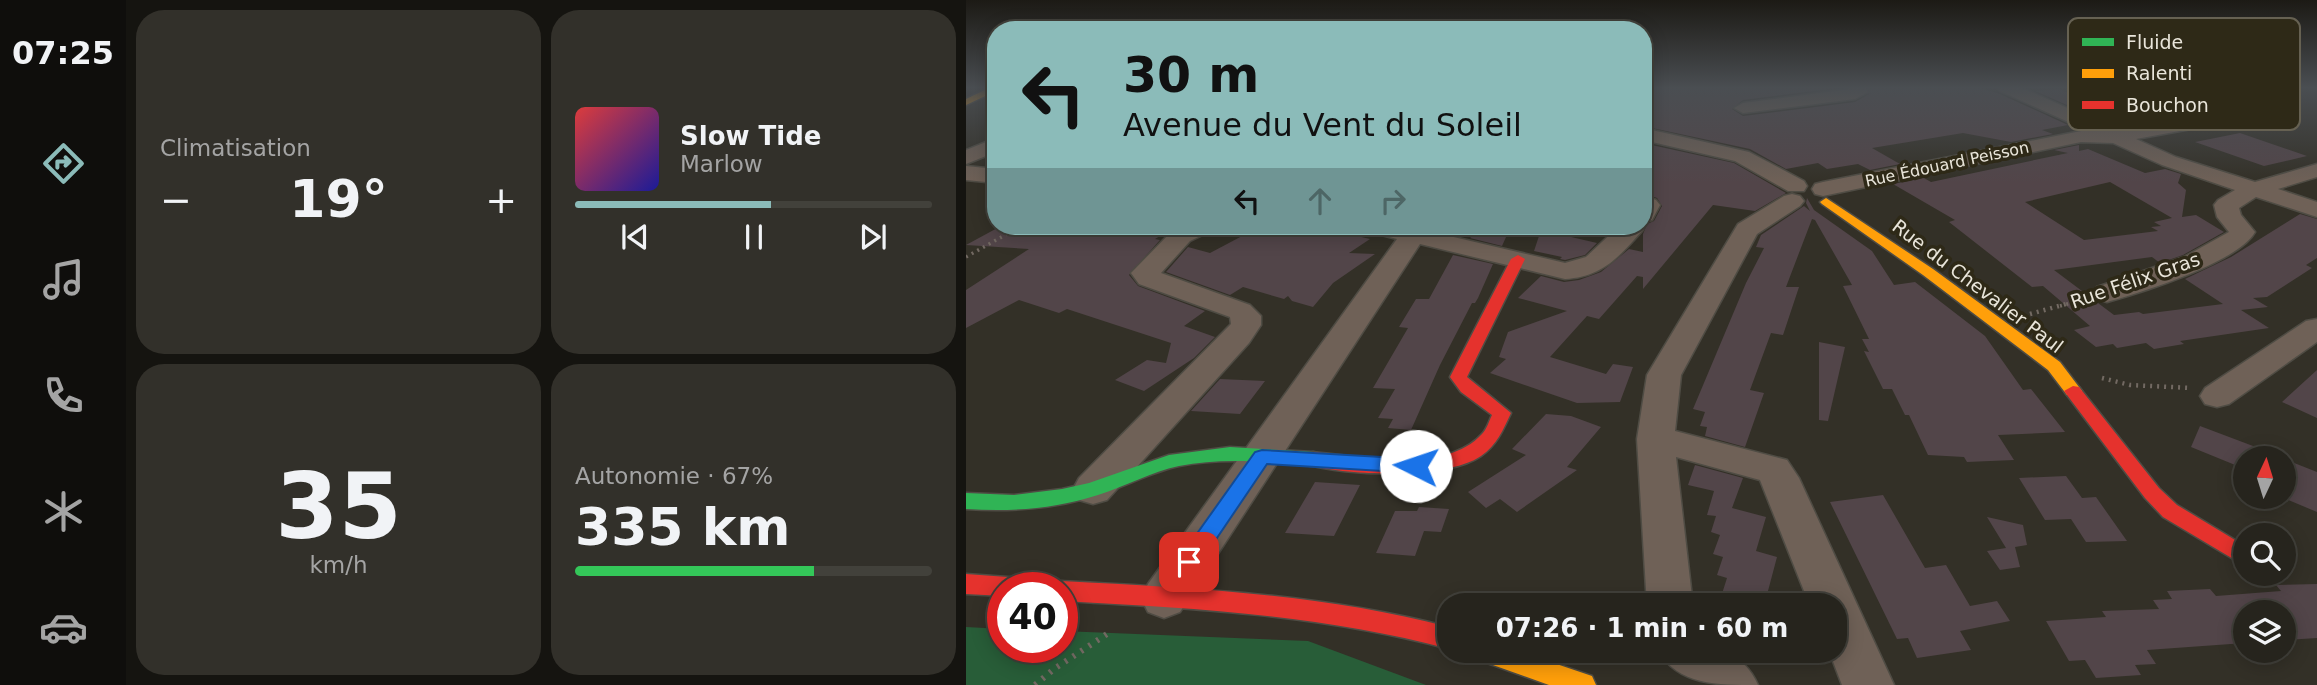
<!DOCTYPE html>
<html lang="fr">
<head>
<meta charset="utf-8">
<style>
	:root { --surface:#26241d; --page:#32302a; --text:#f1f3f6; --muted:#a4a4a4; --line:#42413b; --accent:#8bbbb9 }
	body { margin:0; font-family:"DejaVu Sans",sans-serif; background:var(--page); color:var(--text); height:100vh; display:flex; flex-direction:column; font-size:26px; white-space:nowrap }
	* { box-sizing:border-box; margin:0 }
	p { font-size:23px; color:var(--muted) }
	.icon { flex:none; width:38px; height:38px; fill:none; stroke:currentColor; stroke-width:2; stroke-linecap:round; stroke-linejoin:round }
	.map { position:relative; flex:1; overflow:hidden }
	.sheet { display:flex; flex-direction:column; gap:10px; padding:10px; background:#151410; width:840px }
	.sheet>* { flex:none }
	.banner { position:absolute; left:21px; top:21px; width:665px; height:214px; border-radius:28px; box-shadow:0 4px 18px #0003,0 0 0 2px var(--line); background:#8bbbb9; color:#111; overflow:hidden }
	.needle { width:46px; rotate:4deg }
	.controls { position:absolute; left:1267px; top:446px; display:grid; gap:14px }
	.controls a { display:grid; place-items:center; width:63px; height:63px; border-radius:50%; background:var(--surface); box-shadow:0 4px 18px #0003,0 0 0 2px var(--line); font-size:35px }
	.speed { position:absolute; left:21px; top:572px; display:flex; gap:14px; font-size:35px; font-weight:700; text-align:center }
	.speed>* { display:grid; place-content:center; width:91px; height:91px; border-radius:50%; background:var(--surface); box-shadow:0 4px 18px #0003,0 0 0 2px var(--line); line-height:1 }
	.speed .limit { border:10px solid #d22; background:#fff; color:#111 }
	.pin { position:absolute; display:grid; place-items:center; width:60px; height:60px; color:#fff; margin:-30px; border-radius:14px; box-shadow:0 4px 10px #0006 }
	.me { position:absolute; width:77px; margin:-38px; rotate:274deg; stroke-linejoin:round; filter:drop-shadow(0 0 5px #0008) }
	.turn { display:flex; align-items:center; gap:24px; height:147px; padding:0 21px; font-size:32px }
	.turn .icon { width:91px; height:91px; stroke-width:2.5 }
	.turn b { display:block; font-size:49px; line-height:60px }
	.lanes { display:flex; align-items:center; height:66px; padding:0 21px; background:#0003; justify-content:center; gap:35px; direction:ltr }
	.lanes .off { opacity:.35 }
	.big { font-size:52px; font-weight:700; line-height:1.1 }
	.sheet .card { flex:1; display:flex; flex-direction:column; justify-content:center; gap:10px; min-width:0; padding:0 24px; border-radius:28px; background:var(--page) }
	.sheet .dial { align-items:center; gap:0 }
	.dial b { font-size:91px; line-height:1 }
	.song { display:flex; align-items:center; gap:21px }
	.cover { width:84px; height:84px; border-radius:10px; background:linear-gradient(135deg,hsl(0 70% 55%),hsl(240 70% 35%)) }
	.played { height:7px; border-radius:4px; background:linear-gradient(90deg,var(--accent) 55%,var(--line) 55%) }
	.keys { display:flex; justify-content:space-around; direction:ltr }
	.heat { display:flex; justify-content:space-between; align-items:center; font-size:38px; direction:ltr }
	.charge { height:10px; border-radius:5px; background:linear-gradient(90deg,#34c759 67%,var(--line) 0) }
	.sheet .tiles { flex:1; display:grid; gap:10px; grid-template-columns:repeat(2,1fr) }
	.trip { position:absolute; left:471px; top:593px; width:410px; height:70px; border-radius:28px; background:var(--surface); box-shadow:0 4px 18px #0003,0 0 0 2px var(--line); font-weight:700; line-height:70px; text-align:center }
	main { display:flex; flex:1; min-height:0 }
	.tab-bar { display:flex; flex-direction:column; width:126px; justify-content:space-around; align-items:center; background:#0f0e0c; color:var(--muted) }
	.tab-bar .icon { width:49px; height:49px }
	.tab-bar .on { color:var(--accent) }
	.tab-bar b { font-size:32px; color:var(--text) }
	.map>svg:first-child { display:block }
</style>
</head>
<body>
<main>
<nav class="tab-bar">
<b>07:25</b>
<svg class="icon on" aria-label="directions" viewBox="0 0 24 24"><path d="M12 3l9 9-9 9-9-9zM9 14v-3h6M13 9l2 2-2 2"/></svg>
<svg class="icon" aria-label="music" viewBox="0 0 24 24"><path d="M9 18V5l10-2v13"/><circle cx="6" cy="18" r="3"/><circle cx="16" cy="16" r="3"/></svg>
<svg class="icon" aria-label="phone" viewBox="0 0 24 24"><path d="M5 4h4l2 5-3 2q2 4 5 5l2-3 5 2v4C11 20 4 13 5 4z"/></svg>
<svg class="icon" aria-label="climate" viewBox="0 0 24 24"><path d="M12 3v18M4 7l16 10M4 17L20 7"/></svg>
<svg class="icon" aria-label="car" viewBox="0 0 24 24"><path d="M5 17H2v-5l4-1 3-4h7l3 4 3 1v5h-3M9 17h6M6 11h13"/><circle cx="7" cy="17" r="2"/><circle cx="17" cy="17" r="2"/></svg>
</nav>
<section class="sheet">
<div class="tiles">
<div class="card"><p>Climatisation</p>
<div class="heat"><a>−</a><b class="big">19°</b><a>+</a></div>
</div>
<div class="card">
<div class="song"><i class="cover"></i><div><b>Slow Tide</b><p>Marlow</p></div></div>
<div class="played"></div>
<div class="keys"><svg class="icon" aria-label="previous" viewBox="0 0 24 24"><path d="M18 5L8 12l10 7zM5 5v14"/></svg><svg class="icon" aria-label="pause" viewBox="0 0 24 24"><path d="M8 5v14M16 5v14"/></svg><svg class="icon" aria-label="next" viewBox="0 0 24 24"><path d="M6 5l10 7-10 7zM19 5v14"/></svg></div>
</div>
<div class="card dial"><b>35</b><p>km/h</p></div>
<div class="card"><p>Autonomie · 67%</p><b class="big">335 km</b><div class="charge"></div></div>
</div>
</section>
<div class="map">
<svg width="1351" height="685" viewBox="0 0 1351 685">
	<rect width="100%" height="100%" fill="#333027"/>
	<!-- green -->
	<path fill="#285d38" d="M0 627 37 629V648H96V631L342 641 460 685H0Z"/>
	<!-- building -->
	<path fill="#524549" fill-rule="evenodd" d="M879 87 777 100 766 109 777 116 889 102 903 94 902 87H1011L1034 94 1102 125 1076 130 1087 134 1045 142 997 133 906 148 934 164 904 170 892 164 861 169 852 163 820 169 784 149 677 126V88Z
		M1137 87H1305L1276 107 1177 123 1155 115 1133 119 1069 91 1093 89 1102 93 1136 90Z
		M1274 133 1341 156 1298 166 1229 142Z
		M681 144 768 163 820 193 789 211 747 205 677 289V277L671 276 633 319 621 316 584 357 640 374 647 364 667 367 654 402 611 403 524 373 540 359 533 357 542 332 601 311 552 298 575 276 598 282 613 280 635 272 663 249 677 252V234L681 224 688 221 696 206 691 198 677 193V146Z
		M1113 145V151L1122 149 1179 173 1199 169 1215 174 1212 183 1220 190 1216 217 1230 215 1258 232 1217 255 1194 263 1186 257 1088 270 1148 315 1173 312 1177 314 1257 304 1219 279 1265 257 1334 214 1351 219V258L1340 265 1346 268 1301 297 1287 298 1302 307 1275 310 1303 328 1214 341 1218 344 1188 349 1180 343 1151 348 1147 344 1130 347 1108 330 1124 326 1077 286 1066 287 983 222 989 220 927 184 958 178 965 182 1102 153 1088 150ZM1144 182 1206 218 1188 222 1195 226 1185 227 1192 231 1118 240 1059 202Z
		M841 198 848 210 906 251 928 285 949 282 1019 336 1057 390 1065 389 1099 432 1032 435 1048 460 1001 462 998 457 962 455 943 415H939L926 389H917L898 351 903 352 896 339H903L877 286 886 285 849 220 846 219 820 287H833L817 335 805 333 784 390 798 393 779 447 739 436 741 427 734 426 739 412 727 409 780 283 798 248 790 247 795 235 838 206 844 211 840 203Z
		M35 226 136 232 147 226H211L189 239 194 240 163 275 172 286 239 311 218 326 249 337 228 358 178 391 149 380 181 360 200 363 205 343 101 309 93 313 53 300 0 328V290L63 249 0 245Z
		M295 226H348L404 239 383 253 409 254 367 283 347 307 326 301 322 296 318 299 277 287 264 295 200 272 222 247 244 253Z
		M520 226H545L536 246 504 238Z
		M575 230 631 243 619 255 599 260 594 259 596 257 568 251Z
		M487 255 527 264 512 298 509 303H506L474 365 445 430 422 428 427 419 412 418 429 389 407 388 442 328 433 327 450 299H463Z
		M853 342 879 347 862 421 853 420Z
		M1351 370V418L1316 402Z
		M254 379 299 381 274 414 225 411Z
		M580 414 605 416 635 427 601 467 611 470 551 512 534 499 520 508 502 492 560 455 546 449Z
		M1234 426 1287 446 1318 458H1279V469L1225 447Z
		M1318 459 1351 472V512L1320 499 1322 486 1318 484Z
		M729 465 777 478 766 508 800 517 790 551 811 557 798 606H773L754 600 761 578 751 575 757 557 747 554 754 535 745 532 750 516 741 515 748 491 722 485Z
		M1100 476 1116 498 1130 497 1161 541 1120 542 1105 519 1079 520 1053 478Z
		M349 482 394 485 368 536 319 533Z
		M917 495 959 568 980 565 1004 606 1031 601 1044 621 994 631 1005 650 951 658 942 638 931 639 864 502Z
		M453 507 483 509 475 532 458 531 449 556 410 553 429 511H451Z
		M1021 517 1057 525 1061 545 1049 547 1054 567 1034 570 1021 551 1040 548Z
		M1351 584V638L1318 640V612H1279V643L1181 650 1190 664 1169 665 1175 675 1130 678 1119 660 1103 661 1080 621 1140 617 1136 611 1193 609 1187 600 1206 599 1201 591 1244 589 1250 596 1315 591 1310 585Z"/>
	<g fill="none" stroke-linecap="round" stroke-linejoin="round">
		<defs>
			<path id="street" d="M883 87H899L902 92 889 99 777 113 768 108 777 103 884 89Z
				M1032 87H1054L1151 130 1313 103 1319 104 1322 108 1313 113 1170 139 1210 157 1289 182 1351 164V177L1312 189 1351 202V217L1290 197 1273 208 1275 215 1289 232C1273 262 1174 293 1141 302L1131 299 1127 293 1131 287 1218 257 1263 232 1251 217 1248 205 1252 200 1269 190 1196 165 1147 143 1115 142 857 196 849 194 846 189 849 184 857 182 1120 130 1034 91Z
				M677 128 783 152 838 181 841 186 838 191H822L769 161 677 140Z
				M30 138V152L0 164V150Z
				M0 166 30 169V183L0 180Z
				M826 194 834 196 838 201 834 206 791 234 715 375 709 431 821 460 833 478 928 685H876L863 651H868V606H844L794 480 710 457 727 606H681L671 439 681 375 772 224 818 196Z
				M677 195 690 200 694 205 686 220 677 222Z
				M677 223 679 226 676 231C653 257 636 277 599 279L454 244 214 612 198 618 182 612 175 598 182 584 431 239 400 231 397 226H465L462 231 599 263 620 257 653 226H677Z
				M216 226H248L245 231 224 241 195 273 284 305 295 316V325L283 343 141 500 127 504 113 500 107 489 113 478 265 324 264 317 173 284 165 273 206 231Z
				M1351 319V342L1263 404 1251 407 1239 404 1234 396 1239 388 1340 321Z
				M692 651C734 651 772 640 792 685 750 685 713 685 692 651Z"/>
			<path id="fast" d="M264 447 347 452 354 454 357 459 354 464 347 466C303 462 257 457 213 466 185 472 160 486 132 495 89 509 45 512 0 509V493L48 495 96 489 123 483 203 455Z"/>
			<path id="slow" d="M25 87H30V91L0 105V99Z
				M860 198 967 269 1094 362 1116 391 1113 395H1101L1082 370 957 275 856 204 854 202Z
				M507 651H552L626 676 630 685H583L510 659Z"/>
			<path id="jam" d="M552 255 559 259 501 377 545 413C537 430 531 445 515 456 480 480 380 476 340 464L337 459 340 454 347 452C395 457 480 474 516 434 521 429 523 421 526 415L495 392 484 377 545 259Z
				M1107 386 1113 387 1193 488 1211 505 1279 546V566L1197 517 1179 498 1098 391Z
				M0 574 55 578 63 581 66 588H37V596L0 594Z
				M96 581C227 588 356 594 483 627V649C356 615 227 608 96 601V588H86L88 584Z"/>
		</defs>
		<!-- street casing -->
		<use href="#street" stroke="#4f4c44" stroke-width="3"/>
		<!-- fast casing -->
		<use href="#fast" stroke="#4f4c44" stroke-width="3"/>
		<!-- slow casing -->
		<use href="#slow" stroke="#4f4c44" stroke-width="3"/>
		<!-- jam casing -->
		<use href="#jam" stroke="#4f4c44" stroke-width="3"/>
		<!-- path-far2 -->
		<path stroke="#726962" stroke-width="3.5" stroke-dasharray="2 4.5" stroke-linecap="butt" d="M0 257 55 226
			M1094 306 1116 300"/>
		<!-- path-far1 -->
		<path stroke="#726962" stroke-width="4.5" stroke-dasharray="2 5" stroke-linecap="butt" d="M1064 314 1100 304
			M1136 378 1164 385 1225 388"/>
		<!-- path -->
		<path stroke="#726962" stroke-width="6" stroke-dasharray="2.5 7" stroke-linecap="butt" d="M69 685 88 669 144 632"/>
		<!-- street -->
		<use href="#street" fill="#6f6157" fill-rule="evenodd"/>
		<!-- fast -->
		<use href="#fast" fill="#30b455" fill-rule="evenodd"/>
		<!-- slow -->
		<use href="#slow" fill="#ff9f0a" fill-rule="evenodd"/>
		<!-- jam -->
		<use href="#jam" fill="#e5322d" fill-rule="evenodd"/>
	</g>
	<!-- sky -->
	<linearGradient id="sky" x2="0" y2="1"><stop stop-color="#1c1a15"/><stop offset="0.48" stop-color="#4a4e52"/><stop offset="1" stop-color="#4a4e52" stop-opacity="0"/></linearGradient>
	<rect width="1351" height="183" fill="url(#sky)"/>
	<!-- route -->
	<path fill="#1a73e8" stroke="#114b97" stroke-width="2" d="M296 450 450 459 457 461 460 466 457 471 450 473 301 464 230 569 223 571 215 569 211 562 215 556 289 452Z"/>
	<g text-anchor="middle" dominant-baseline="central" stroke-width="7" stroke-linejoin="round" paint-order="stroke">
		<!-- far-street labels -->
		<g font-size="16" fill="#e9e5da" stroke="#2e2917">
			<text transform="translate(981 164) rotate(-12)">Rue Édouard Peisson</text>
		</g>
		<!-- street labels -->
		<g font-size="19" fill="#e9e5da" stroke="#2e2917">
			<text transform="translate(1169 280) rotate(-19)">Rue Félix Gras</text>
			<text transform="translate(1012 286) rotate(37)">Rue du Chevalier Paul</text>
		</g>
	</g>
	<!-- legend -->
	<rect x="1102" y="18" width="232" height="112" rx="10" fill="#2e2917" stroke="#666152" stroke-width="2"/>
	<rect x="1116" y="38" width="32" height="8" fill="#30b455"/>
	<rect x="1116" y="69" width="32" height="9" fill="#ff9f0a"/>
	<rect x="1116" y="101" width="32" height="8" fill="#e5322d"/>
	<g font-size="19" fill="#e9e5da">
		<text x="1160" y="49">Fluide</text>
		<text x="1160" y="80">Ralenti</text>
		<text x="1160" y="112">Bouchon</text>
	</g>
</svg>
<div class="controls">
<a><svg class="needle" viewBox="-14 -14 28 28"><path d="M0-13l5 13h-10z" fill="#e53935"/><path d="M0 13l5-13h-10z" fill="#a4a4a4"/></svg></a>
<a><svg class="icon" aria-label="search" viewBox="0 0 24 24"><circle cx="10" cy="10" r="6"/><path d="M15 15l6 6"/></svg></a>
<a><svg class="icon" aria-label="layers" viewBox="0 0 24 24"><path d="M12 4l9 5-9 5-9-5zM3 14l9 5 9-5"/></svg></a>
</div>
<div class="speed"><div class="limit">40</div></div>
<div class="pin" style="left:223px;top:562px;background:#d93025"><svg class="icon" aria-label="arrive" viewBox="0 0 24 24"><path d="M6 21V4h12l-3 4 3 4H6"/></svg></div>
<svg class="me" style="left:450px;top:466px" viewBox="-20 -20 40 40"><circle r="19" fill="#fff"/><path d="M0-13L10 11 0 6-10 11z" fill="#1a73e8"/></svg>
<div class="trip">07:26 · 1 min · 60 m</div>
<div class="banner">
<div class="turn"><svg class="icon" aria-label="left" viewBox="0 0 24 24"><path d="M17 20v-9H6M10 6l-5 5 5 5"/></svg><div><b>30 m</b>Avenue du Vent du Soleil</div></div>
<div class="lanes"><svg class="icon" aria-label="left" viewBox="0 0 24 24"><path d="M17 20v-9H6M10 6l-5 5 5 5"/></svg><svg class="icon off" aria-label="ahead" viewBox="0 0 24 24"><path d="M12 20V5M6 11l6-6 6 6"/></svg><svg class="icon off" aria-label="right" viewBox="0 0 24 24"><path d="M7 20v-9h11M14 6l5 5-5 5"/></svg></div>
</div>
</div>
</main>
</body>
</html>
